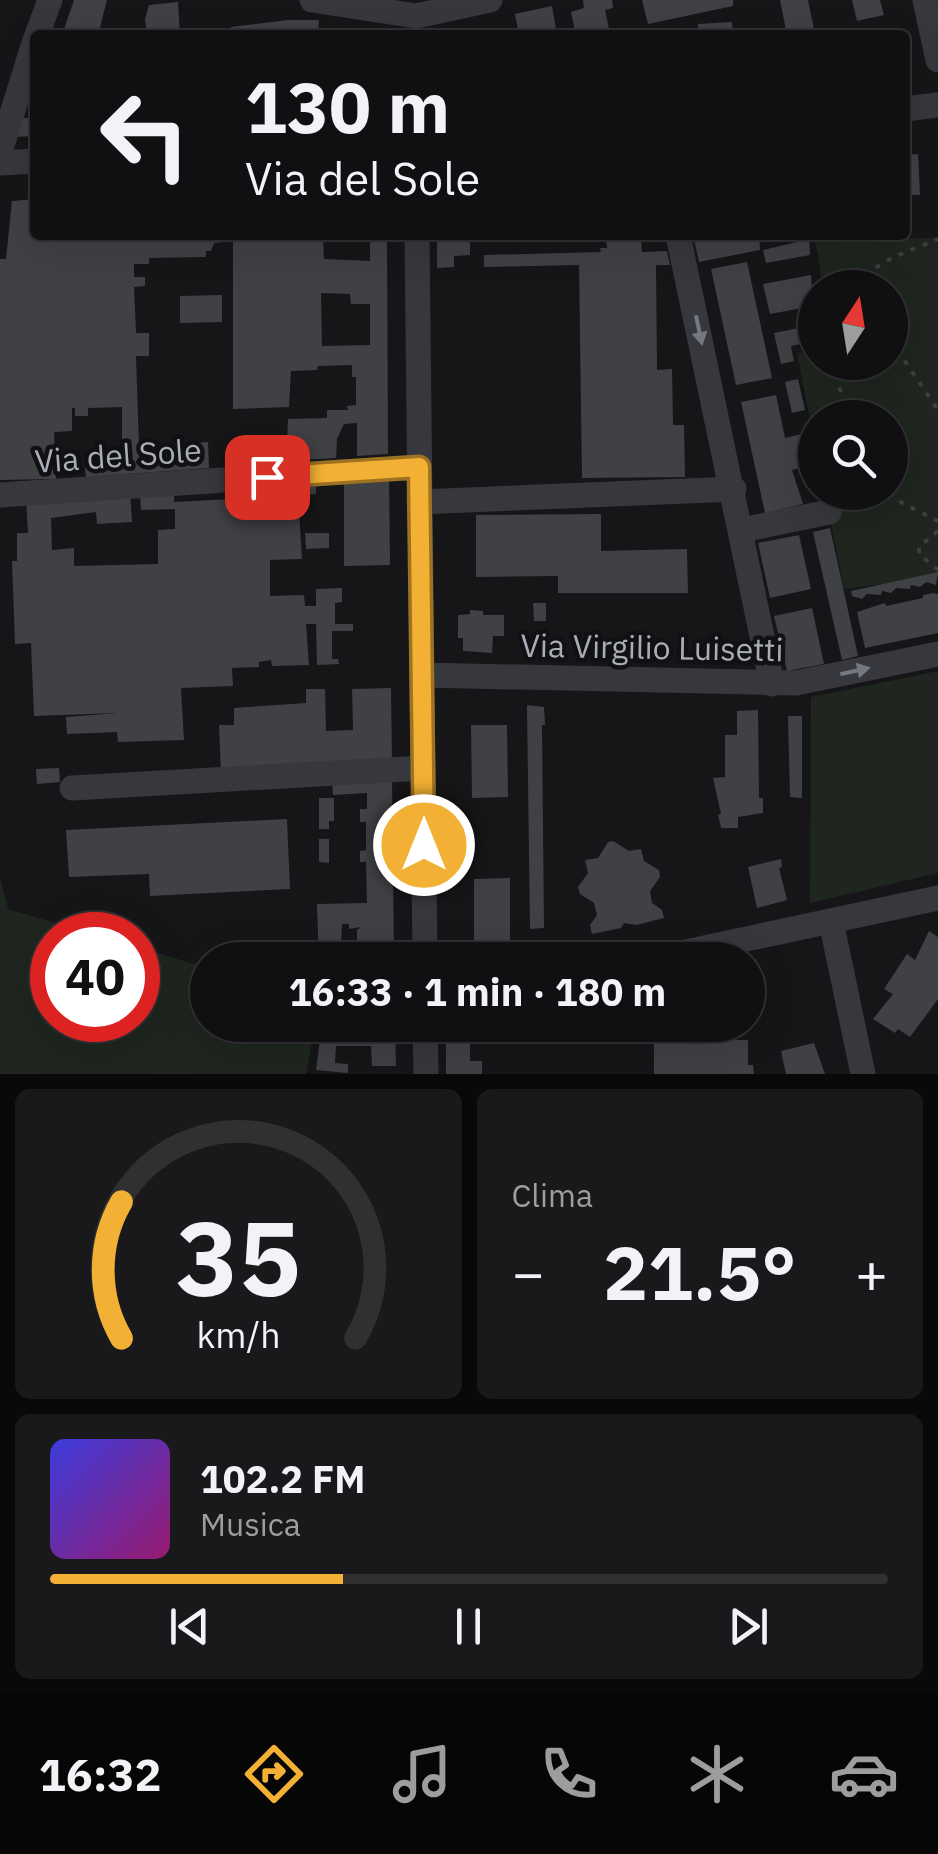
<!DOCTYPE html>
<html lang="it">
<head>
<meta charset="utf-8">
<style>
	:root { --surface:#101012; --page:#19191b; --text:#f1f3f6; --muted:#9c9d9f; --line:#303032; --accent:#f2b134 }
	body { margin:0; font-family:"IBM Plex Sans",sans-serif; background:var(--page); color:var(--text); height:100vh; display:flex; flex-direction:column; font-size:38px; white-space:nowrap }
	* { box-sizing:border-box; margin:0 }
	p { font-size:32px; color:var(--muted) }
	.icon { flex:none; width:55px; height:55px; fill:none; stroke:currentColor; stroke-width:2; stroke-linecap:round; stroke-linejoin:round }
	.map { position:relative; height:1074px; overflow:hidden }
	.sheet { display:flex; flex-direction:column; gap:15px; padding:15px; background:#09090a; flex:1 }
	.sheet>* { flex:none }
	.banner { position:absolute; left:30px; top:30px; width:880px; height:210px; border-radius:10px; box-shadow:0 10px 40px #0002,0 0 0 2px var(--line); background:#101012; color:var(--text); overflow:hidden }
	.needle { width:65px; rotate:12deg }
	.fabs { position:absolute; left:798px; top:270px; display:grid; gap:20px }
	.fabs a { display:grid; place-items:center; width:110px; height:110px; border-radius:50%; background:var(--surface); box-shadow:0 10px 40px #0002,0 0 0 2px var(--line); font-size:50px }
	.speed { position:absolute; left:30px; top:912px; display:flex; gap:20px; font-size:50px; font-weight:700; text-align:center }
	.speed>* { display:grid; place-content:center; width:130px; height:130px; border-radius:50%; background:var(--surface); box-shadow:0 10px 40px #0002,0 0 0 2px var(--line); line-height:1 }
	.speed .limit { border:15px solid #d22; background:#fff; color:#111 }
	.pin { position:absolute; display:grid; place-items:center; width:85px; height:85px; color:#fff; margin:-42px; border-radius:20px; box-shadow:0 5px 15px #0006 }
	.me { position:absolute; width:110px; margin:-55px; rotate:0deg; stroke-linejoin:round; filter:drop-shadow(0 0 8px #0008) }
	.turn { display:flex; align-items:center; gap:35px; height:210px; padding:0 50px; font-size:45px }
	.turn .icon { width:130px; height:130px; stroke-width:2.5 }
	.turn b { display:block; font-size:70px; line-height:85px }
	.big { font-size:75px; font-weight:700; line-height:1.1 }
	.sheet .card { flex:1; display:flex; flex-direction:column; justify-content:center; gap:15px; min-width:0; padding:0 35px; border-radius:15px; background:var(--page) }
	.sheet .dial { align-items:center; gap:0 }
	.dial svg { height:260px; overflow:visible; fill:none; stroke:var(--line); stroke-width:7; stroke-linecap:round; text-anchor:middle }
	.dial text { fill:var(--text); stroke:none }
	.song { display:flex; align-items:center; gap:30px }
	.cover { width:120px; height:120px; border-radius:15px; background:linear-gradient(135deg,hsl(240 70% 55%),hsl(320 70% 35%)) }
	.played { height:10px; border-radius:5px; background:linear-gradient(90deg,var(--accent) 35%,var(--line) 35%) }
	.keys { display:flex; justify-content:space-around; direction:ltr }
	.heat { display:flex; justify-content:space-between; align-items:center; font-size:55px; direction:ltr }
	.sheet .tiles { flex:1; display:grid; gap:15px; grid-template-columns:1fr 1fr }
	.card:last-child { grid-column:span 2 }
	.trip { position:absolute; left:190px; top:942px; width:575px; height:100px; border-radius:50px; background:var(--surface); box-shadow:0 10px 40px #0002,0 0 0 2px var(--line); font-weight:700; line-height:100px; text-align:center }
	.tab-bar { display:flex; height:160px; justify-content:space-around; align-items:center; background:#060607; color:var(--muted) }
	.tab-bar .icon { width:70px; height:70px }
	.tab-bar .on { color:var(--accent) }
	.tab-bar b { font-size:45px; color:var(--text) }
	.map>svg:first-child { display:block }
</style>
</head>
<body>
<div class="map">
<svg width="938" height="1074" viewBox="0 0 938 1074">
	<rect width="100%" height="100%" fill="#161618"/>
	<!-- green -->
	<path fill="#1e261f" d="M938 238V577L844 589 825 493 890 492V418H815V445L797 353 815 351V362H890V288L823 287 815 240Z
		M938 671V873L810 903 811 697Z
		M0 877 8 909 96 935H52V1020H138V947L207 968 208 1025H315L306 1074H0Z"/>
	<!-- building -->
	<path fill="#404145" fill-rule="evenodd" d="M74 0H107L98 35H62Z
		M583 0H612L613 8 605 10 609 29 576 35 571 12 584 8Z
		M642 0H733V6L648 24Z
		M780 0H808L814 29 787 35Z
		M852 0H880L884 15 857 21Z
		M178 2 180 35H147L145 19 149 5Z
		M552 6 557 35H519L515 14Z
		M288 20H319L318 35H232L231 27Z
		M732 22 733 35H699L698 24Z
		M22 118H35V136L15 137Z
		M918 154 920 195H905V155Z
		M35 199V235H222V242L214 243 211 251H206V257L149 258V264H134V277H145V286L134 287 136 333H149V356H136L139 447 208 442 209 468 86 477 85 468 91 467V459L122 456V407L88 408V416H75V408H72V431L54 432 56 479 0 480V259H6L12 201Z
		M233 235H323L324 259 370 261V235H387L388 454 357 456V423L344 424 337 439 336 458 286 461 288 419 327 418V410H348L347 406 356 405V377H352V365L318 366 317 370 291 371 289 407 233 409ZM321 293 350 294 351 304H370V345L322 346Z
		M437 235H470V255L454 256V267L437 268Z
		M693 235H759L760 250 699 262Z
		M796 235H809L810 255 766 263 763 250 797 242Z
		M641 238 642 252 667 251 670 265H656L657 370 672 369 673 425H684L685 477 582 478 579 265 484 267V255L601 252 600 248H607L606 239Z
		M747 262 772 378 736 385 711 269Z
		M811 275 813 306 770 314 763 284Z
		M222 295V322L180 323V296Z
		M814 325 815 341 791 346 794 361 781 364 774 333Z
		M798 379 805 410 792 413 785 382Z
		M776 395 785 438 810 432 815 464 792 470 803 504 765 513 741 402Z
		M268 437 270 463 233 466 232 440Z
		M389 474 390 565 344 566V476Z
		M316 477V494L298 495 302 559 270 560V596L304 595 305 606H316V589L342 588V602L335 603V624H353V631H332V659H338L339 664 317 665 316 624H306L309 665 272 666 271 660 259 662V667L232 668 233 686 181 688 184 740 118 742 117 732 67 734 66 717 118 713 34 716 31 643 15 644 12 561H17V533H28L26 497 130 490 132 522 97 524 96 512 51 518 52 550 74 548V566L158 564V530L175 529V509L141 510 140 493 174 490V502L232 499 231 483Z
		M601 514V551L687 549 688 593H558V576L476 577V515Z
		M830 528 858 656 842 660 813 532Z
		M305 533H329V548L306 549Z
		M799 535 811 589 770 598 758 543Z
		M938 572 936 585 926 582 920 587 911 585 910 589 896 588 891 593 882 591 881 595 867 594 862 599 852 596 851 591Z
		M933 593 938 594V633L865 648 857 612 885 603 886 606 923 598V595Z
		M533 603H546V621H534Z
		M812 608 824 664 787 671 774 616Z
		M470 610 483 611V615H504V636H493L492 653 463 651V638H458V615L470 614Z
		M391 688 392 764 221 773 219 725H234V708L306 703V689H325L326 731 353 730 352 689Z
		M527 705 544 707 545 725H542L544 928 530 929Z
		M758 710 759 798H763V813L738 817V828H721L718 815 721 814 713 778 725 777V735H737V711Z
		M788 716H802V798L790 797Z
		M471 725H507L508 797 472 798Z
		M59 768 60 782 37 784 36 769Z
		M332 779H392L394 960H364V945H357V930L361 927 349 929V924H342L341 945H336V960H319L317 904 367 903 366 862H360V851L366 850V822H360V809H367V793L333 795Z
		M319 798H334V821H329V829H319Z
		M287 819 290 889 150 896 149 874 69 877 66 830Z
		M319 839H329V863L319 862Z
		M613 841 629 851 641 849 644 861 659 870 660 877 650 891 652 903 662 910 664 918 636 925 624 923 621 928 592 934 590 925 597 915 594 903 580 894 578 887 588 873 585 860 598 858 608 842Z
		M781 859 782 867 779 868 787 900 757 908 748 867Z
		M510 878V950L474 951V879Z
		M929 931 938 937V999L910 1037 898 1029 895 1033 873 1019 893 994 884 989 907 954 915 960Z
		M446 1025H470V1061H482V1074H446Z
		M654 1025H732L733 1040H748V1065H753L754 1074H654Z
		M395 1029 396 1066H372L371 1046H336L335 1063 348 1064V1073L316 1070 321 1031Z
		M814 1043 825 1074H786L781 1051Z"/>
	<g fill="none" stroke-linecap="round" stroke-linejoin="round">
		<!-- path -->
		<path stroke="#3d3f44" stroke-width="4" stroke-dasharray="5 8" stroke-linecap="butt" d="M860 288C869 261 914 250 938 239
			M890 339 938 410
			M834 362 846 418
			M890 492 902 503 938 521
			M848 507 892 495
			M938 531 919 547V554L938 570"/>
		<!-- minor -->
		<path stroke="#37383d" stroke-width="25" d="M312 0 416 16 490 0
			M925 0 938 60
			M37 35 50 0
			M905 109 938 105
			M0 152 35 40
			M0 163 35 161
			M417 235 425 960
			M678 235 772 684
			M0 495 419 467
			M419 502 734 489
			M742 530 829 512
			M422 675 796 683 938 654
			M72 788 423 768
			M831 921 863 1074
			M648 960 938 898
			M425 1025 426 1074"/>
	</g>
	<!-- one-way arrows -->
	<defs><path id="oneway-solid" d="M-6-.8H1V-3.2L6.5 0L1 3.2V.8H-6Z" transform="scale(2.5)"/></defs>
	<g fill="#757881">
		<use href="#oneway-solid" transform="translate(699 330) rotate(78)"/>
		<use href="#oneway-solid" transform="translate(855 671) rotate(-12)"/>
	</g>
	<g fill="none" stroke-linecap="round" stroke-linejoin="round">
		<defs>
			<path id="route" d="M267 477 419 467 424 845"/>
		</defs>
		<!-- route casing -->
		<use href="#route" stroke="#9d7322" stroke-width="25"/>
		<!-- route -->
		<use href="#route" stroke="#f2b134" stroke-width="18"/>
	</g>
	<g text-anchor="middle" dominant-baseline="central" stroke-width="9" stroke-linejoin="round" paint-order="stroke">
		<!-- street labels -->
		<g font-size="32" fill="#a8adb8" stroke="#111113">
			<text transform="translate(118 455) rotate(-4)">Via del Sole</text>
			<text transform="translate(652 647) rotate(1)">Via Virgilio Luisetti</text>
		</g>
	</g>
</svg>
<div class="fabs">
<a><svg class="needle" viewBox="-14 -14 28 28"><path d="M0-13l5 13h-10z" fill="#e53935"/><path d="M0 13l5-13h-10z" fill="#9c9d9f"/></svg></a>
<a><svg class="icon" aria-label="search" viewBox="0 0 24 24"><circle cx="10" cy="10" r="6"/><path d="M15 15l6 6"/></svg></a>
</div>
<div class="speed"><div class="limit">40</div></div>
<div class="pin" style="left:267px;top:477px;background:#d93025"><svg class="icon" aria-label="arrive" viewBox="0 0 24 24"><path d="M6 21V4h12l-3 4 3 4H6"/></svg></div>
<svg class="me" style="left:424px;top:845px" viewBox="-20 -20 40 40"><circle r="17" fill="#f2b134" stroke="#fff" stroke-width="3"/><path d="M0-11L8 9 0 5-8 9z" fill="#fff"/></svg>
<div class="trip">16:33 · 1 min · 180 m</div>
<div class="banner">
<div class="turn"><svg class="icon" aria-label="left" viewBox="0 0 24 24"><path d="M17 20v-9H6M10 6l-5 5 5 5"/></svg><div><b>130 m</b>Via del Sole</div></div>
</div>
</div>
<section class="sheet">
<div class="tiles">
<div class="card dial"><svg viewBox="0 0 100 80">
<path d="M14 69A42 42 0 1 1 86 69"/>
<path d="M14 69A42 42 0 0 1 14 27" stroke="#f2b134"/>
<text x="50" y="56" font-size="32" font-weight="700">35</text>
<text x="50" y="72" font-size="11">km/h</text>
</svg></div>
<div class="card"><p>Clima</p>
<div class="heat"><a>−</a><b class="big">21.5°</b><a>+</a></div>
</div>
<div class="card">
<div class="song"><i class="cover"></i><div><b>102.2 FM</b><p>Musica</p></div></div>
<div class="played"></div>
<div class="keys"><svg class="icon" aria-label="previous" viewBox="0 0 24 24"><path d="M18 5L8 12l10 7zM5 5v14"/></svg><svg class="icon" aria-label="pause" viewBox="0 0 24 24"><path d="M8 5v14M16 5v14"/></svg><svg class="icon" aria-label="next" viewBox="0 0 24 24"><path d="M6 5l10 7-10 7zM19 5v14"/></svg></div>
</div>
</div>
</section>
<nav class="tab-bar">
<b>16:32</b>
<svg class="icon on" aria-label="directions" viewBox="0 0 24 24"><path d="M12 3l9 9-9 9-9-9zM9 14v-3h6M13 9l2 2-2 2"/></svg>
<svg class="icon" aria-label="music" viewBox="0 0 24 24"><path d="M9 18V5l10-2v13"/><circle cx="6" cy="18" r="3"/><circle cx="16" cy="16" r="3"/></svg>
<svg class="icon" aria-label="phone" viewBox="0 0 24 24"><path d="M5 4h4l2 5-3 2q2 4 5 5l2-3 5 2v4C11 20 4 13 5 4z"/></svg>
<svg class="icon" aria-label="climate" viewBox="0 0 24 24"><path d="M12 3v18M4 7l16 10M4 17L20 7"/></svg>
<svg class="icon" aria-label="car" viewBox="0 0 24 24"><path d="M5 17H2v-5l4-1 3-4h7l3 4 3 1v5h-3M9 17h6M6 11h13"/><circle cx="7" cy="17" r="2"/><circle cx="17" cy="17" r="2"/></svg>
</nav>
</body>
</html>
